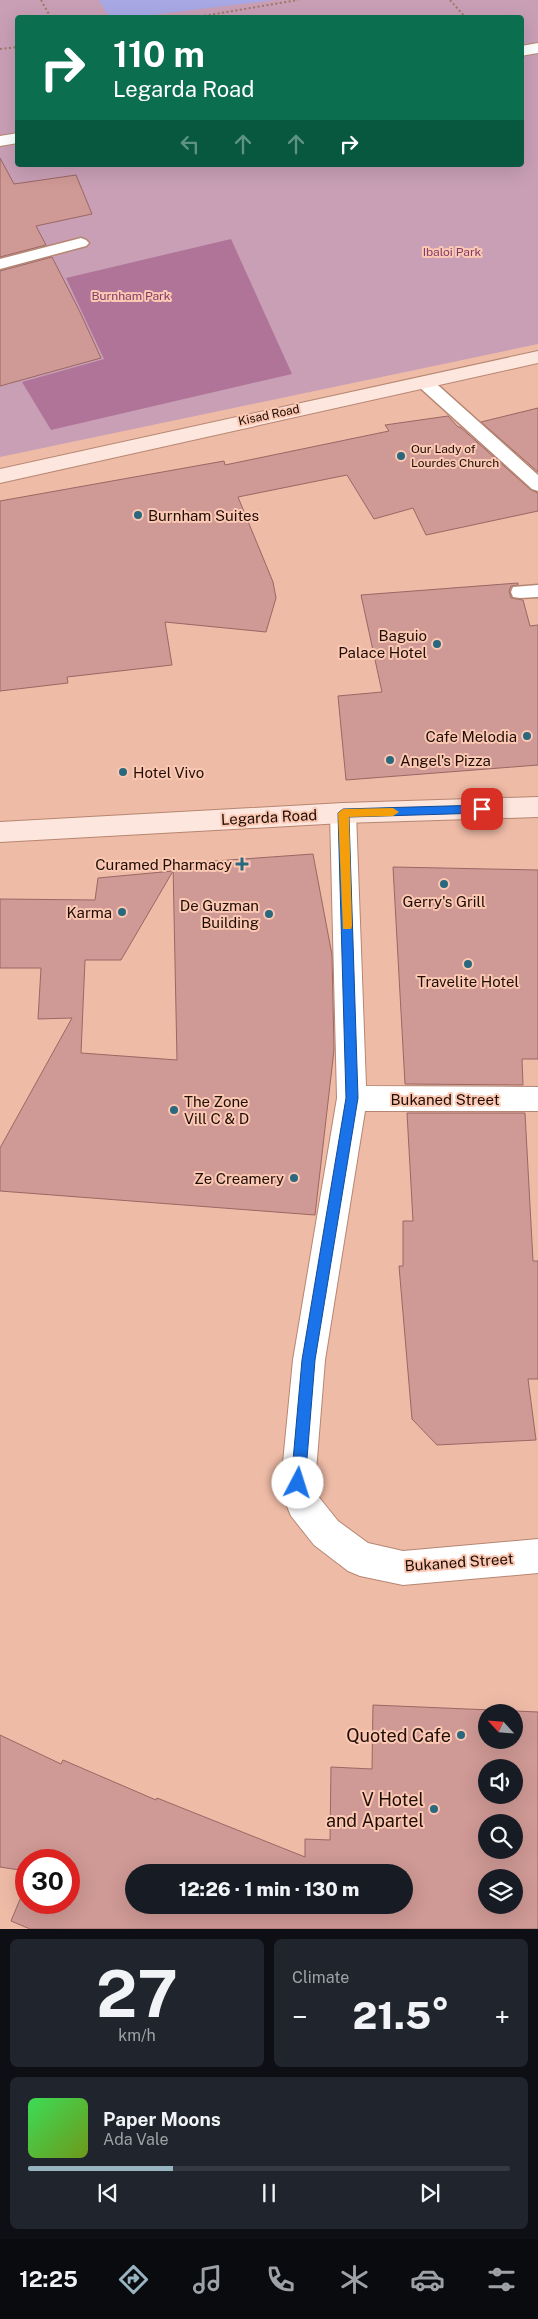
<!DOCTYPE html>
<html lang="en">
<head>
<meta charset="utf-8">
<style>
	:root { --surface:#171b24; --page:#20242c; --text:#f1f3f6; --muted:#9ea1a6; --line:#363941; --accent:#97b4c0 }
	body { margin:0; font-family:"Public Sans",sans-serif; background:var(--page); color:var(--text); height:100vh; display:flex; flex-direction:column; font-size:19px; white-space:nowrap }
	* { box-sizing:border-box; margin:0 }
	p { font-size:16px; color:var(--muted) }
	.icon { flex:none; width:28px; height:28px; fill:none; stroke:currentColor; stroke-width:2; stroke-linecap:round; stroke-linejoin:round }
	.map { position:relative; height:1929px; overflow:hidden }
	.drawer { display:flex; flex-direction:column; gap:10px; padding:10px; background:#0d0f14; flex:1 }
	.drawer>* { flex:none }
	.hud { position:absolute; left:15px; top:15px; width:509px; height:152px; border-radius:5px; box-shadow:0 5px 20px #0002; background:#0b6e4f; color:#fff; overflow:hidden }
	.needle { width:32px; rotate:296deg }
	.tools { position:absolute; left:478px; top:1704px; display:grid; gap:10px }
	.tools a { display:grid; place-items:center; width:45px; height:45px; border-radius:50%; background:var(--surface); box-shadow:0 5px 20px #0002; font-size:25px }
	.speed { position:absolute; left:15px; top:1849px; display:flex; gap:10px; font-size:25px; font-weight:700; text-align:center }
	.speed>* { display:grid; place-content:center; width:65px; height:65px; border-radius:50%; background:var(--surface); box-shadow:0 5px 20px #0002; line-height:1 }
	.speed .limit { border:8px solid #d22; background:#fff; color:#111 }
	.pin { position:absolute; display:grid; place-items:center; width:42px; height:42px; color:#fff; margin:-21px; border-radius:10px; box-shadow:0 2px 8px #0006 }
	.me { position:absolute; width:55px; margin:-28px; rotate:5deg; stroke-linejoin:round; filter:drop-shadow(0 0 4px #0008) }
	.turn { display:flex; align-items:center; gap:18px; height:105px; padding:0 15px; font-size:22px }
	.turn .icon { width:65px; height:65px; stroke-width:2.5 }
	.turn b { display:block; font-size:35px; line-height:42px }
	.lanes { display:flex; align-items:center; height:48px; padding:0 15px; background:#0003; justify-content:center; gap:25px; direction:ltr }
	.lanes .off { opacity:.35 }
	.big { font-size:38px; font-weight:800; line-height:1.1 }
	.drawer .tile { flex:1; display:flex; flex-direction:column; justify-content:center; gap:8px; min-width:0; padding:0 18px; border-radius:8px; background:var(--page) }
	.drawer .dial { align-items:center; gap:0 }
	.dial b { font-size:65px; line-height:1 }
	.song { display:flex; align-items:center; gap:15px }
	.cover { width:60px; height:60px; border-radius:8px; background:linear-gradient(135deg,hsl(130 70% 55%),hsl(80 70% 35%)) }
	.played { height:5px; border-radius:2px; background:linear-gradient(90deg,var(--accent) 30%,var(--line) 30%) }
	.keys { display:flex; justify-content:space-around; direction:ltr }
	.heat { display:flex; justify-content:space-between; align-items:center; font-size:28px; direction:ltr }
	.drawer .tiles { flex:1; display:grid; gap:10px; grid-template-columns:1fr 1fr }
	.tile:last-child { grid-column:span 2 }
	.trip { position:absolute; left:125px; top:1864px; width:288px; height:50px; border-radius:25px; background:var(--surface); box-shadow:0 5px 20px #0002; font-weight:800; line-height:50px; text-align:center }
	.dock { display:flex; height:80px; justify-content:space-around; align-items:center; background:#090b0e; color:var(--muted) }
	.dock .icon { width:35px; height:35px }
	.dock .selected { color:var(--accent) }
	.dock b { font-size:22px; color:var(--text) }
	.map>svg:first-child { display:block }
</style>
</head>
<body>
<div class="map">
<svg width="538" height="1929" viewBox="0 0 538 1929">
	<rect width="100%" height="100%" fill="#eebba6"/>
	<!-- green -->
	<path fill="#c99fb6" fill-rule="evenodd" d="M0 0H538V344L0 457ZM18 18H521V165H18Z"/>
	<!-- forest -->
	<path fill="#af7497" d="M231 239 292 374 51 430 22 382 104 359 66 278Z"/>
	<!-- water -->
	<path fill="#a8a8e5" d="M99 0H274L135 17H109Z"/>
	<!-- building -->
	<path fill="#cf9995" stroke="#9a6764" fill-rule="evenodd" d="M0 158 14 184 76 175 92 214 36 226 46 245 0 257Z
		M52 257 80 312 101 358 0 386V271Z
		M538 408V472L481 422Z
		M448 416 458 427H460L531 490 538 493V511L426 535 413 508 374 519 347 475 238 497 273 582 276 598 266 632 165 622 172 665 67 677 68 683 0 691V501L224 461 225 465 389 431 385 425Z
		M518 583V585L511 586 509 591 511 598 523 600 530 626 538 625V765L346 780 338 696 382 692 361 595Z
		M313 854 332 955 334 1050 315 1215 0 1191V1148L72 1018 38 1019 41 968H0V899L95 900 98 878 173 871 121 960H85L81 1053 177 1060 173 864Z
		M393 867 538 870V1059H522L523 1085 405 1084Z
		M407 1113H525L533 1261H538V1379H528L536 1440 437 1445 412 1419 399 1266H403V1221H413Z
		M373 1705 538 1712V1929H30L11 1921 26 1885V1902H69V1860H26V1871L0 1867V1735L61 1764 63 1760 156 1800 157 1798 305 1857V1839L330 1840 331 1767 372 1769ZM486 1712H514V1740H486ZM486 1768H514V1795H486ZM486 1822H514V1850H486ZM134 1872H404V1905H134ZM486 1878H514V1905H486Z"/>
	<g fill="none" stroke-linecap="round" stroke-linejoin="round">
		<defs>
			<path id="lane" d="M81 238 86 240 89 243 86 246 0 269V259Z
				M424 377 430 378 538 475V491L532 489 418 386 416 382 418 378Z
				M538 585V597L520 598 513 597 511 592 513 587Z"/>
			<path id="street" d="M538 43V53L521 56V46Z
				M18 133V143L0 146V136Z
				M343 803 352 806 356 813 366 1086 538 1087V1111H365L325 1360 315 1483 318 1496 338 1521 368 1543 403 1551 538 1539V1573L403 1585 360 1576 348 1571 314 1545 291 1516 286 1504 281 1483 293 1360 337 1098 330 813 334 806Z"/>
			<path id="secondary" d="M538 351V363L0 483V469Z
				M538 797V817L343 823 0 842V822L343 803Z"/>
		</defs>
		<!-- lane casing -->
		<use href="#lane" stroke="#b68672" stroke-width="3"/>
		<!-- street casing -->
		<use href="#street" stroke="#b68672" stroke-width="2"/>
		<!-- secondary casing -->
		<use href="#secondary" stroke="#b68672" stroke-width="2"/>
		<!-- path -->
		<path stroke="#9f7869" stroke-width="2" stroke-dasharray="2 2.5" stroke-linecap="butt" d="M41 0 51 18
			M450 0 466 18
			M51 16 58 18
			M191 18 298 0
			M0 49 18 47"/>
		<!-- lane -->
		<use href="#lane" fill="#fff" fill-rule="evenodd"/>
		<!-- street -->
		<use href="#street" fill="#fff" fill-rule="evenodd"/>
		<!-- secondary -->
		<use href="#secondary" fill="#fde6dd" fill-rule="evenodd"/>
	</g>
	<!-- route -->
	<path fill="#1a73e8" stroke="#114b97" d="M482 805 487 809 482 813 349 817 358 1098 315 1360 305 1483 303 1488 298 1490 293 1488 291 1483 302 1360 346 1098 338 813 343 809Z"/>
	<!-- slow -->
	<path fill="#f59e0b" d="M393 808 399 812 393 816 349 817 352 926 351 929H343L338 813 343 809Z"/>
	<!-- markers -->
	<g fill="#2a687e" stroke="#fbc8b3" stroke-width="2">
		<circle cx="401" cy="456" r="5"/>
		<circle cx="138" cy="515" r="5"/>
		<circle cx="437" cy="644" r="5"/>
		<circle cx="527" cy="736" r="5"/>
		<circle cx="390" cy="760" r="5"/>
		<circle cx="123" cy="772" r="5"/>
		<path d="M239.5 856.5h5v5h5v5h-5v5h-5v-5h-5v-5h5z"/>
		<circle cx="444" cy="884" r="5"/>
		<circle cx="122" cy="912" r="5"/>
		<circle cx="269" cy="914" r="5"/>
		<circle cx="468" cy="964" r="5"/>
		<circle cx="174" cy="1110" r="5"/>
		<circle cx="294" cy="1178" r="5"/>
		<circle cx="461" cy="1735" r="5"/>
		<circle cx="434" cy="1809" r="5"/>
	</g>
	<g text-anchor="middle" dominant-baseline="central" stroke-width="4" stroke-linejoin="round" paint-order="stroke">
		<!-- far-park labels -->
		<g font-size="12" fill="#833a68" stroke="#fbc8b3">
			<text x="452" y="252">Ibaloi Park</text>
			<text x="131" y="296">Burnham Park</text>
		</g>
		<!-- far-street labels -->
		<g font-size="12" fill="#1f0d06" stroke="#fbc8b3">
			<text transform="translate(269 415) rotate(-12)">Kisad Road</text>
		</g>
		<!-- far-poi labels -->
		<g font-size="12" fill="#1f0d06" stroke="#fbc8b3" text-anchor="start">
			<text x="411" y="449">Our Lady of<tspan x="411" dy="14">Lourdes Church</tspan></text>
		</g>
		<!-- poi labels -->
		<g font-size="15" fill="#1f0d06" stroke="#fbc8b3" text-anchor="end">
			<text x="148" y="515" text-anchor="start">Burnham Suites</text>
			<text x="427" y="635">Baguio<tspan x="427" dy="17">Palace Hotel</tspan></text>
			<text x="517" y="736">Cafe Melodia</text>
			<text x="400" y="760" text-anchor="start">Angel's Pizza</text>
			<text x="133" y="772" text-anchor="start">Hotel Vivo</text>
			<text x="232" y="864">Curamed Pharmacy</text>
			<text x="444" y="901" text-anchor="middle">Gerry's Grill</text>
			<text x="259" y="905">De Guzman<tspan x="259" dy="17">Building</tspan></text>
			<text x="112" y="912">Karma</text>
			<text x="468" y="981" text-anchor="middle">Travelite Hotel</text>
			<text x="184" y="1101" text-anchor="start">The Zone<tspan x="184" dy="17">Vill C &amp; D</tspan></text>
			<text x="284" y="1178">Ze Creamery</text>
		</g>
		<!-- street labels -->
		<g font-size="15" fill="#1f0d06" stroke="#fbc8b3">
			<text transform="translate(269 817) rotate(-3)">Legarda Road</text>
			<text x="445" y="1099">Bukaned Street</text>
			<text transform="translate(459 1562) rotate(-4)">Bukaned Street</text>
		</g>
		<!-- near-poi labels -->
		<g font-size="18" fill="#1f0d06" stroke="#fbc8b3" text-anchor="end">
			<text x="451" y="1735">Quoted Cafe</text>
			<text x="424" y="1799">V Hotel<tspan x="424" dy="21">and Apartel</tspan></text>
		</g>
	</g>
</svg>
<div class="tools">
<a><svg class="needle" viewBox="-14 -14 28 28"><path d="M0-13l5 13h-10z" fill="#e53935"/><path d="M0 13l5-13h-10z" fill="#9ea1a6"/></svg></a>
<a><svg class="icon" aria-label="sound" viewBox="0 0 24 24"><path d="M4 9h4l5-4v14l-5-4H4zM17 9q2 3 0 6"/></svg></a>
<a><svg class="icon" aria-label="search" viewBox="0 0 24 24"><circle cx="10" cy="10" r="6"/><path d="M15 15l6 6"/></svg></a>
<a><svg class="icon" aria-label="layers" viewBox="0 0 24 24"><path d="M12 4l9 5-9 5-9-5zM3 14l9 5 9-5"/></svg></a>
</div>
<div class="speed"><div class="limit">30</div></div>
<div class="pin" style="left:482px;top:809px;background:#d93025"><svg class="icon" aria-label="arrive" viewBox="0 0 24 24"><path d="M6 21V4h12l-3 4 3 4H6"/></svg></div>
<svg class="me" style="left:298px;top:1483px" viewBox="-20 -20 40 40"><circle r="19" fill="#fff"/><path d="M0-13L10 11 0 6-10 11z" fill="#1a73e8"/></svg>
<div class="trip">12:26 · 1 min · 130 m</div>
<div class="hud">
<div class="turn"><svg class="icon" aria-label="right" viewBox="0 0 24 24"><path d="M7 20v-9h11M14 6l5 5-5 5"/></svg><div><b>110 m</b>Legarda Road</div></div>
<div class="lanes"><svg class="icon off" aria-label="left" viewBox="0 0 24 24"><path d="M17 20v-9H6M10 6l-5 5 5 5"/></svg><svg class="icon off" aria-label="ahead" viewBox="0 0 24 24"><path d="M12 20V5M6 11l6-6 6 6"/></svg><svg class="icon off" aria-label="ahead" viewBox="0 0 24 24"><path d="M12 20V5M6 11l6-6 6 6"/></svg><svg class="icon" aria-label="right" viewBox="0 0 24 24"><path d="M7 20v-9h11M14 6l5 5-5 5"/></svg></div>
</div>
</div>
<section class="drawer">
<div class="tiles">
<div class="tile dial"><b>27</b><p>km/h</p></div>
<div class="tile"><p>Climate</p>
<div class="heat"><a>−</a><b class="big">21.5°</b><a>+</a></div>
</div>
<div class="tile">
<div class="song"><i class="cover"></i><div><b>Paper Moons</b><p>Ada Vale</p></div></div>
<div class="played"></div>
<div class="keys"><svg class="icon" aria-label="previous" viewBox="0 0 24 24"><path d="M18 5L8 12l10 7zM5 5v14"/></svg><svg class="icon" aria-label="pause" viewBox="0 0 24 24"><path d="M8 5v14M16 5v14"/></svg><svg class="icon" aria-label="next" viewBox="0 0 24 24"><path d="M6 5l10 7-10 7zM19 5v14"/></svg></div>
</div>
</div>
</section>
<nav class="dock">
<b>12:25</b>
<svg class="icon selected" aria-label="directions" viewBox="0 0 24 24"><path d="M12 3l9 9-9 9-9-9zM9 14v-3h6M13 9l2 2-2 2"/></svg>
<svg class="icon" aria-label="music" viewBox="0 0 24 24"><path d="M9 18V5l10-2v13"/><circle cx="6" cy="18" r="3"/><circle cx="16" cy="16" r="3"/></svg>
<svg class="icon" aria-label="phone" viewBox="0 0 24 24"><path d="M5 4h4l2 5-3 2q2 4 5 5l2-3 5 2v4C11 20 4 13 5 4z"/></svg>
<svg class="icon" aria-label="climate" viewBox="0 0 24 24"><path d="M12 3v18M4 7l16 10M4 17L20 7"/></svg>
<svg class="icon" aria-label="car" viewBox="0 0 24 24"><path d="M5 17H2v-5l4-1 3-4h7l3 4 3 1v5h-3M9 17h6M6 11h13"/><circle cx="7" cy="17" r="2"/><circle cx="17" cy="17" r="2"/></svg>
<svg class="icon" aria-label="filters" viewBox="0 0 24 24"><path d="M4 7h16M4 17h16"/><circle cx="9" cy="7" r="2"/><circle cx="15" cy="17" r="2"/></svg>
</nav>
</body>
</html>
